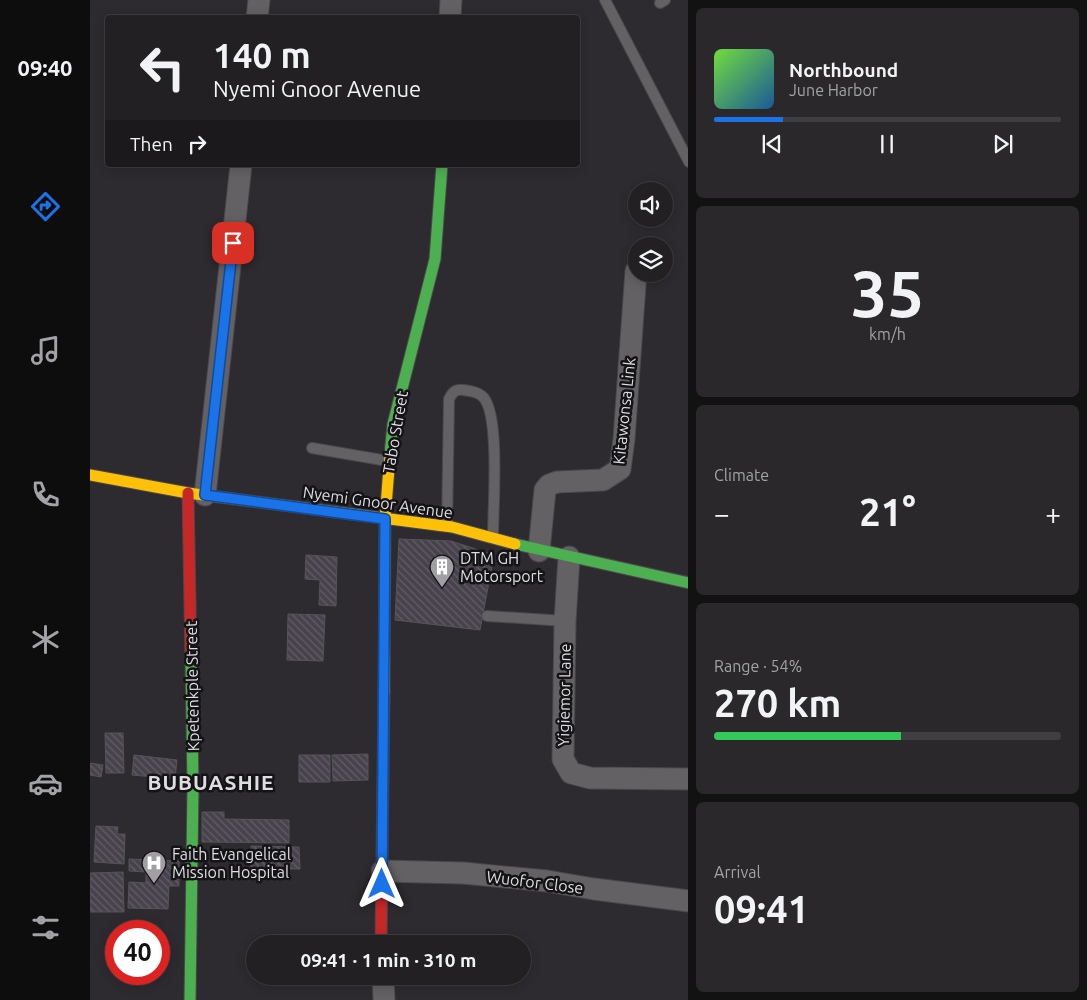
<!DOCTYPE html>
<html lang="en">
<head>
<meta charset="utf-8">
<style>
	:root { --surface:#222023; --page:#2a282b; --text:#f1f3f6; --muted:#a2a3a6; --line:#3f3e41; --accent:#1a73e8 }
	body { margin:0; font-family:Ubuntu,sans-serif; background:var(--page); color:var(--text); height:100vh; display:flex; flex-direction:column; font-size:19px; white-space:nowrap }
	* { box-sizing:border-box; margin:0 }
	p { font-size:16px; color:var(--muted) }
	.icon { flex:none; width:28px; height:28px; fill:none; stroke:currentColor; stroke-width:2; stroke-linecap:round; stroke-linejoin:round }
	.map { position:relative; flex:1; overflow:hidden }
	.side { display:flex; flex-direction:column; gap:8px; padding:8px; background:#131213; width:399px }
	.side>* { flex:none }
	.guide { position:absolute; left:15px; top:15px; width:475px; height:152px; border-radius:5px; box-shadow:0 2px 12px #0003,0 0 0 1px var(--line); background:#222023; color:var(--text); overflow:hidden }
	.tools { position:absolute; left:538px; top:182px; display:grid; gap:10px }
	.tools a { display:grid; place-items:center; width:45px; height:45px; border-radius:50%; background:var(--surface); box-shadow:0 2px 12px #0003,0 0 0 1px var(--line); font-size:25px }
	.speed { position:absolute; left:15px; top:920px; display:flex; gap:10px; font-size:25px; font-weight:700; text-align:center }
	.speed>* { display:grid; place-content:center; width:65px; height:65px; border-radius:50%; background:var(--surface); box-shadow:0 2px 12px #0003,0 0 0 1px var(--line); line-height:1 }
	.speed .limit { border:8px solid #d22; background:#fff; color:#111 }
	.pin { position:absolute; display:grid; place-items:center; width:42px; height:42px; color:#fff; margin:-21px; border-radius:10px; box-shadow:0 2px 8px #0006 }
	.me { position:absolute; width:55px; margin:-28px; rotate:0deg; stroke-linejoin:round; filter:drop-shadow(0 0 4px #0008) }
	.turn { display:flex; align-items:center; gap:18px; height:105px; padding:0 25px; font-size:22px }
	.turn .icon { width:65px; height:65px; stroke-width:2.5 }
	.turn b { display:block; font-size:35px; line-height:42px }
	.then { display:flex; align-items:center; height:48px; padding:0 25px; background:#0003; gap:10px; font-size:19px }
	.big { font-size:38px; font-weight:600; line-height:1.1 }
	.side .card { flex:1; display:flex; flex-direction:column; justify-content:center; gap:8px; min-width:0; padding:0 18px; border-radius:8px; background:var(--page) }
	.side .dial { align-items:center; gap:0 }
	.dial b { font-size:65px; line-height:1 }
	.song { display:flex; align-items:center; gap:15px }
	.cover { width:60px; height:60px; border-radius:8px; background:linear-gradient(135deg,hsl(100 70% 55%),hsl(210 70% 35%)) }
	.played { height:5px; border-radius:2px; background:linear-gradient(90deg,var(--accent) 20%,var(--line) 20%) }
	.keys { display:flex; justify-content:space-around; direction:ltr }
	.heat { display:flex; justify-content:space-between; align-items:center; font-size:28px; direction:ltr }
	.charge { height:8px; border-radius:4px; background:linear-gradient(90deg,#34c759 54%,var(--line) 0) }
	.trip { position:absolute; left:156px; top:935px; width:285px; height:50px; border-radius:25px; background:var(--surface); box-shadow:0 2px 12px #0003,0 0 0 1px var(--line); font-weight:600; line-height:50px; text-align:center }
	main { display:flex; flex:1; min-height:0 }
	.tab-bar { display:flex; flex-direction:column; width:90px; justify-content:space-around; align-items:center; background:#0e0d0e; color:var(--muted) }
	.tab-bar .icon { width:35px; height:35px }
	.tab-bar .on { color:var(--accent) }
	.tab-bar b { font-size:22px; color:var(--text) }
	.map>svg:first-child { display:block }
</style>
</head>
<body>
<main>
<nav class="tab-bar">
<b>09:40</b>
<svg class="icon on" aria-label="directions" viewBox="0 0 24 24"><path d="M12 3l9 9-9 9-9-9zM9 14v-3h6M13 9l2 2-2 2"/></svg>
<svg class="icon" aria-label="music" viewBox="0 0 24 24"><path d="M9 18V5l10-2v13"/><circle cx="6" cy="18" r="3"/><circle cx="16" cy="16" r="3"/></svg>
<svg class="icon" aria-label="phone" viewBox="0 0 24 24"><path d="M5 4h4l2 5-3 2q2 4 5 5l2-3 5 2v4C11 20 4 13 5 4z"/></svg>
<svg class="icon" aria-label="climate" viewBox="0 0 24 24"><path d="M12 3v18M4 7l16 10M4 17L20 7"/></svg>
<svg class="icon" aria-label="car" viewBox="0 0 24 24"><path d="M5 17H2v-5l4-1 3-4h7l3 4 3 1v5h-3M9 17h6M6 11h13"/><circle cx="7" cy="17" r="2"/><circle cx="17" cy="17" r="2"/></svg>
<svg class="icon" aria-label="filters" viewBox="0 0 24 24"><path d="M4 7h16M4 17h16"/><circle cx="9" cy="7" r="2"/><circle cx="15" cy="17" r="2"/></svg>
</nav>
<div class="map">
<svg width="599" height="1000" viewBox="0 0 599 1000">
	<defs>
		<pattern id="building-back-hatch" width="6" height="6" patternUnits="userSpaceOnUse" patternTransform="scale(1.25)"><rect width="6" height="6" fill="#48424d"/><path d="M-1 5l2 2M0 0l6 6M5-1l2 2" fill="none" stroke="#625d66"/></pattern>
	</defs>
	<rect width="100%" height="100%" fill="#2d2b2f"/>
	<!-- building -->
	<path fill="url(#building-back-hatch)" stroke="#555457" d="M309 539 361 541 404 555 390 630 305 620Z
		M216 555 247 557 246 606 229 605 230 580 215 579Z
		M198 614 235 615 233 661 197 660Z
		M15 733H33L34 773H16Z
		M278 754V780L243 781 242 755Z
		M44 755 87 760 85 779 42 775Z
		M209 755H240V782H209Z
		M0 763 13 765 11 777 0 775Z
		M112 812H134V819L199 820V843L112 842Z
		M6 826 28 827 27 834H35L34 864 4 862Z
		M161 846 209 847 210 869H161Z
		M39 859 89 861V886H79L78 909 38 908 39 882 56 883V872L39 871Z
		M33 872 34 912H0V873Z"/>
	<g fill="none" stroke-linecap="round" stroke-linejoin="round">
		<defs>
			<path id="lane" d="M515 0 599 162
				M570 3 575 0
				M222 448 298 461
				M357 526 359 399C362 393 365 389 373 390 381 391 389 392 394 398 410 418 403 508 403 537
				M397 616 475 621"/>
			<path id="street" d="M167 18 169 0
				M360 18 361 0
				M115 495 151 165
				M449 551 455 490 459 485 467 482 513 480 530 469 534 439 546 271
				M479 557 475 621 473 759 481 773 500 778 599 779
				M292 871 373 873 457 881 504 889 599 901
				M293 976 294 1000"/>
			<path id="fast" d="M300 455 303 424 345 259 352 165
				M425 544 599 583
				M100 1000 103 787 101 660"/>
			<path id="slow" d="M0 475 98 493 362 527 425 544
				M294 693 295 519 300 455"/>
			<path id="jam" d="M98 493 101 660
				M291 944 294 693"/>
		</defs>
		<!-- lane casing -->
		<use href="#lane" stroke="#4a484c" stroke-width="12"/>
		<!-- street casing -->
		<use href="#street" stroke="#4a484c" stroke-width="23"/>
		<!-- fast casing -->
		<use href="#fast" stroke="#4a484c" stroke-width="13"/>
		<!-- slow casing -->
		<use href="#slow" stroke="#4a484c" stroke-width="13"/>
		<!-- jam casing -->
		<use href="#jam" stroke="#4a484c" stroke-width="13"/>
		<!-- lane -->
		<use href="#lane" stroke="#636164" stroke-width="10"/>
		<!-- street -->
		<use href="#street" stroke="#636164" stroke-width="21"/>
		<!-- fast -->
		<use href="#fast" stroke="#4caf50" stroke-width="11"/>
		<!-- slow -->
		<use href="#slow" stroke="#ffc107" stroke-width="11"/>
		<!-- jam -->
		<use href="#jam" stroke="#c62828" stroke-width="11"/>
	</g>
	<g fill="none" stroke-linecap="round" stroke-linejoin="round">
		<defs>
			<path id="route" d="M143 243 115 495 295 519 292 884"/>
		</defs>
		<!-- route casing -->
		<use href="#route" stroke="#114b97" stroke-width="12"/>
		<!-- route -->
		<use href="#route" stroke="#1a73e8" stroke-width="9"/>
	</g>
	<!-- icons -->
	<defs>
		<symbol id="building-pin" viewBox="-11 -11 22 30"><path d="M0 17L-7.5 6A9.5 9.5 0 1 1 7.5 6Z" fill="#a19fa3" stroke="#141316"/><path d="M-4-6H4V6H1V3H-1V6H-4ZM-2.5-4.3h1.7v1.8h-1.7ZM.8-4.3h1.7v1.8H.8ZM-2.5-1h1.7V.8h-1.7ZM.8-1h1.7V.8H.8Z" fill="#fff"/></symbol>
		<symbol id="hospital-pin" viewBox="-11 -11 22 30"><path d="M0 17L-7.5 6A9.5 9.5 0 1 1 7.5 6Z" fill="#a19fa3" stroke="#141316"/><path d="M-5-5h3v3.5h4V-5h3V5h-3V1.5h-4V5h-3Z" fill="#fff"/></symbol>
	</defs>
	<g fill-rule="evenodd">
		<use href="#building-pin" x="338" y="553" width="28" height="38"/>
		<use href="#hospital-pin" x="50" y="849" width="28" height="38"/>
	</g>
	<g text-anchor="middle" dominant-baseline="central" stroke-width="5" stroke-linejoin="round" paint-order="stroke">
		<!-- street labels -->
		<g font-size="16" fill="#dfdde2" stroke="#141316">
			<text transform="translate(534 411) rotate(-84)">Kitawonsa Link</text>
			<text transform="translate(305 432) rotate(-80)">Tabo Street</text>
			<text transform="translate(288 502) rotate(8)">Nyemi Gnoor Avenue</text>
			<text transform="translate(102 686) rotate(-91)">Kpetenkple Street</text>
			<text transform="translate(474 695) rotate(-89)">Yigiemor Lane</text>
			<text transform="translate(445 882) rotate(7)">Wuofor Close</text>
		</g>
		<!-- poi labels -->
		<g font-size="16" fill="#dfdde2" stroke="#141316" text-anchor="start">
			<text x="370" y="558">DTM GH<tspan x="370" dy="18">Motorsport</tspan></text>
			<text x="82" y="854">Faith Evangelical<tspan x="82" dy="18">Mission Hospital</tspan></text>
		</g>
		<!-- district labels -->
		<g font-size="21" font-weight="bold" letter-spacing="1" fill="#dfdde2" stroke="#141316">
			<text x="121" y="782">BUBUASHIE</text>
		</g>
	</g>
</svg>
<div class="tools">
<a><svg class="icon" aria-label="sound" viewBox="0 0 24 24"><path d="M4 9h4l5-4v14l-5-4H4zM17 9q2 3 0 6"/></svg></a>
<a><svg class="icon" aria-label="layers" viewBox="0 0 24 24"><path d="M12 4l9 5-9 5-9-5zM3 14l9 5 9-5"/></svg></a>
</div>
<div class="speed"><div class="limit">40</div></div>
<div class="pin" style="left:143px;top:243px;background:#d93025"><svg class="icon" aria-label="arrive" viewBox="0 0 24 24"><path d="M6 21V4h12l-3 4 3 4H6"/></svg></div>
<svg class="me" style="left:292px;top:884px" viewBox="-20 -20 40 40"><path d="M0-17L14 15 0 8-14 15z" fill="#1a73e8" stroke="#fff" stroke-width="4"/></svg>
<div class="trip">09:41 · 1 min · 310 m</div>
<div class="guide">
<div class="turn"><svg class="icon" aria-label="left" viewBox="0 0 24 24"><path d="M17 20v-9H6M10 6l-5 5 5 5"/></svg><div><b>140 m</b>Nyemi Gnoor Avenue</div></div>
<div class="then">Then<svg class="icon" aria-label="right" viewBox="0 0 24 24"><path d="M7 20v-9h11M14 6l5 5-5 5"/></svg></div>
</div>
</div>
<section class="side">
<div class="card">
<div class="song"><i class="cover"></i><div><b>Northbound</b><p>June Harbor</p></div></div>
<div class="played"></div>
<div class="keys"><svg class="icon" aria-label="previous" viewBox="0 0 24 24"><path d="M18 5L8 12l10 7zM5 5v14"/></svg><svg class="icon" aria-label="pause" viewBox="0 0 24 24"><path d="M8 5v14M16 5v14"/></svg><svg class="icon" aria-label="next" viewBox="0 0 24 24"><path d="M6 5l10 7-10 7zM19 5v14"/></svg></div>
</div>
<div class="card dial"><b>35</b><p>km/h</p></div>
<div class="card"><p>Climate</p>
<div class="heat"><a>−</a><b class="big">21°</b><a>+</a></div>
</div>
<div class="card"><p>Range · 54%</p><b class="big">270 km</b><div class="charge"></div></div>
<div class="card"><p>Arrival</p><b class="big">09:41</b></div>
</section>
</main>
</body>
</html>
